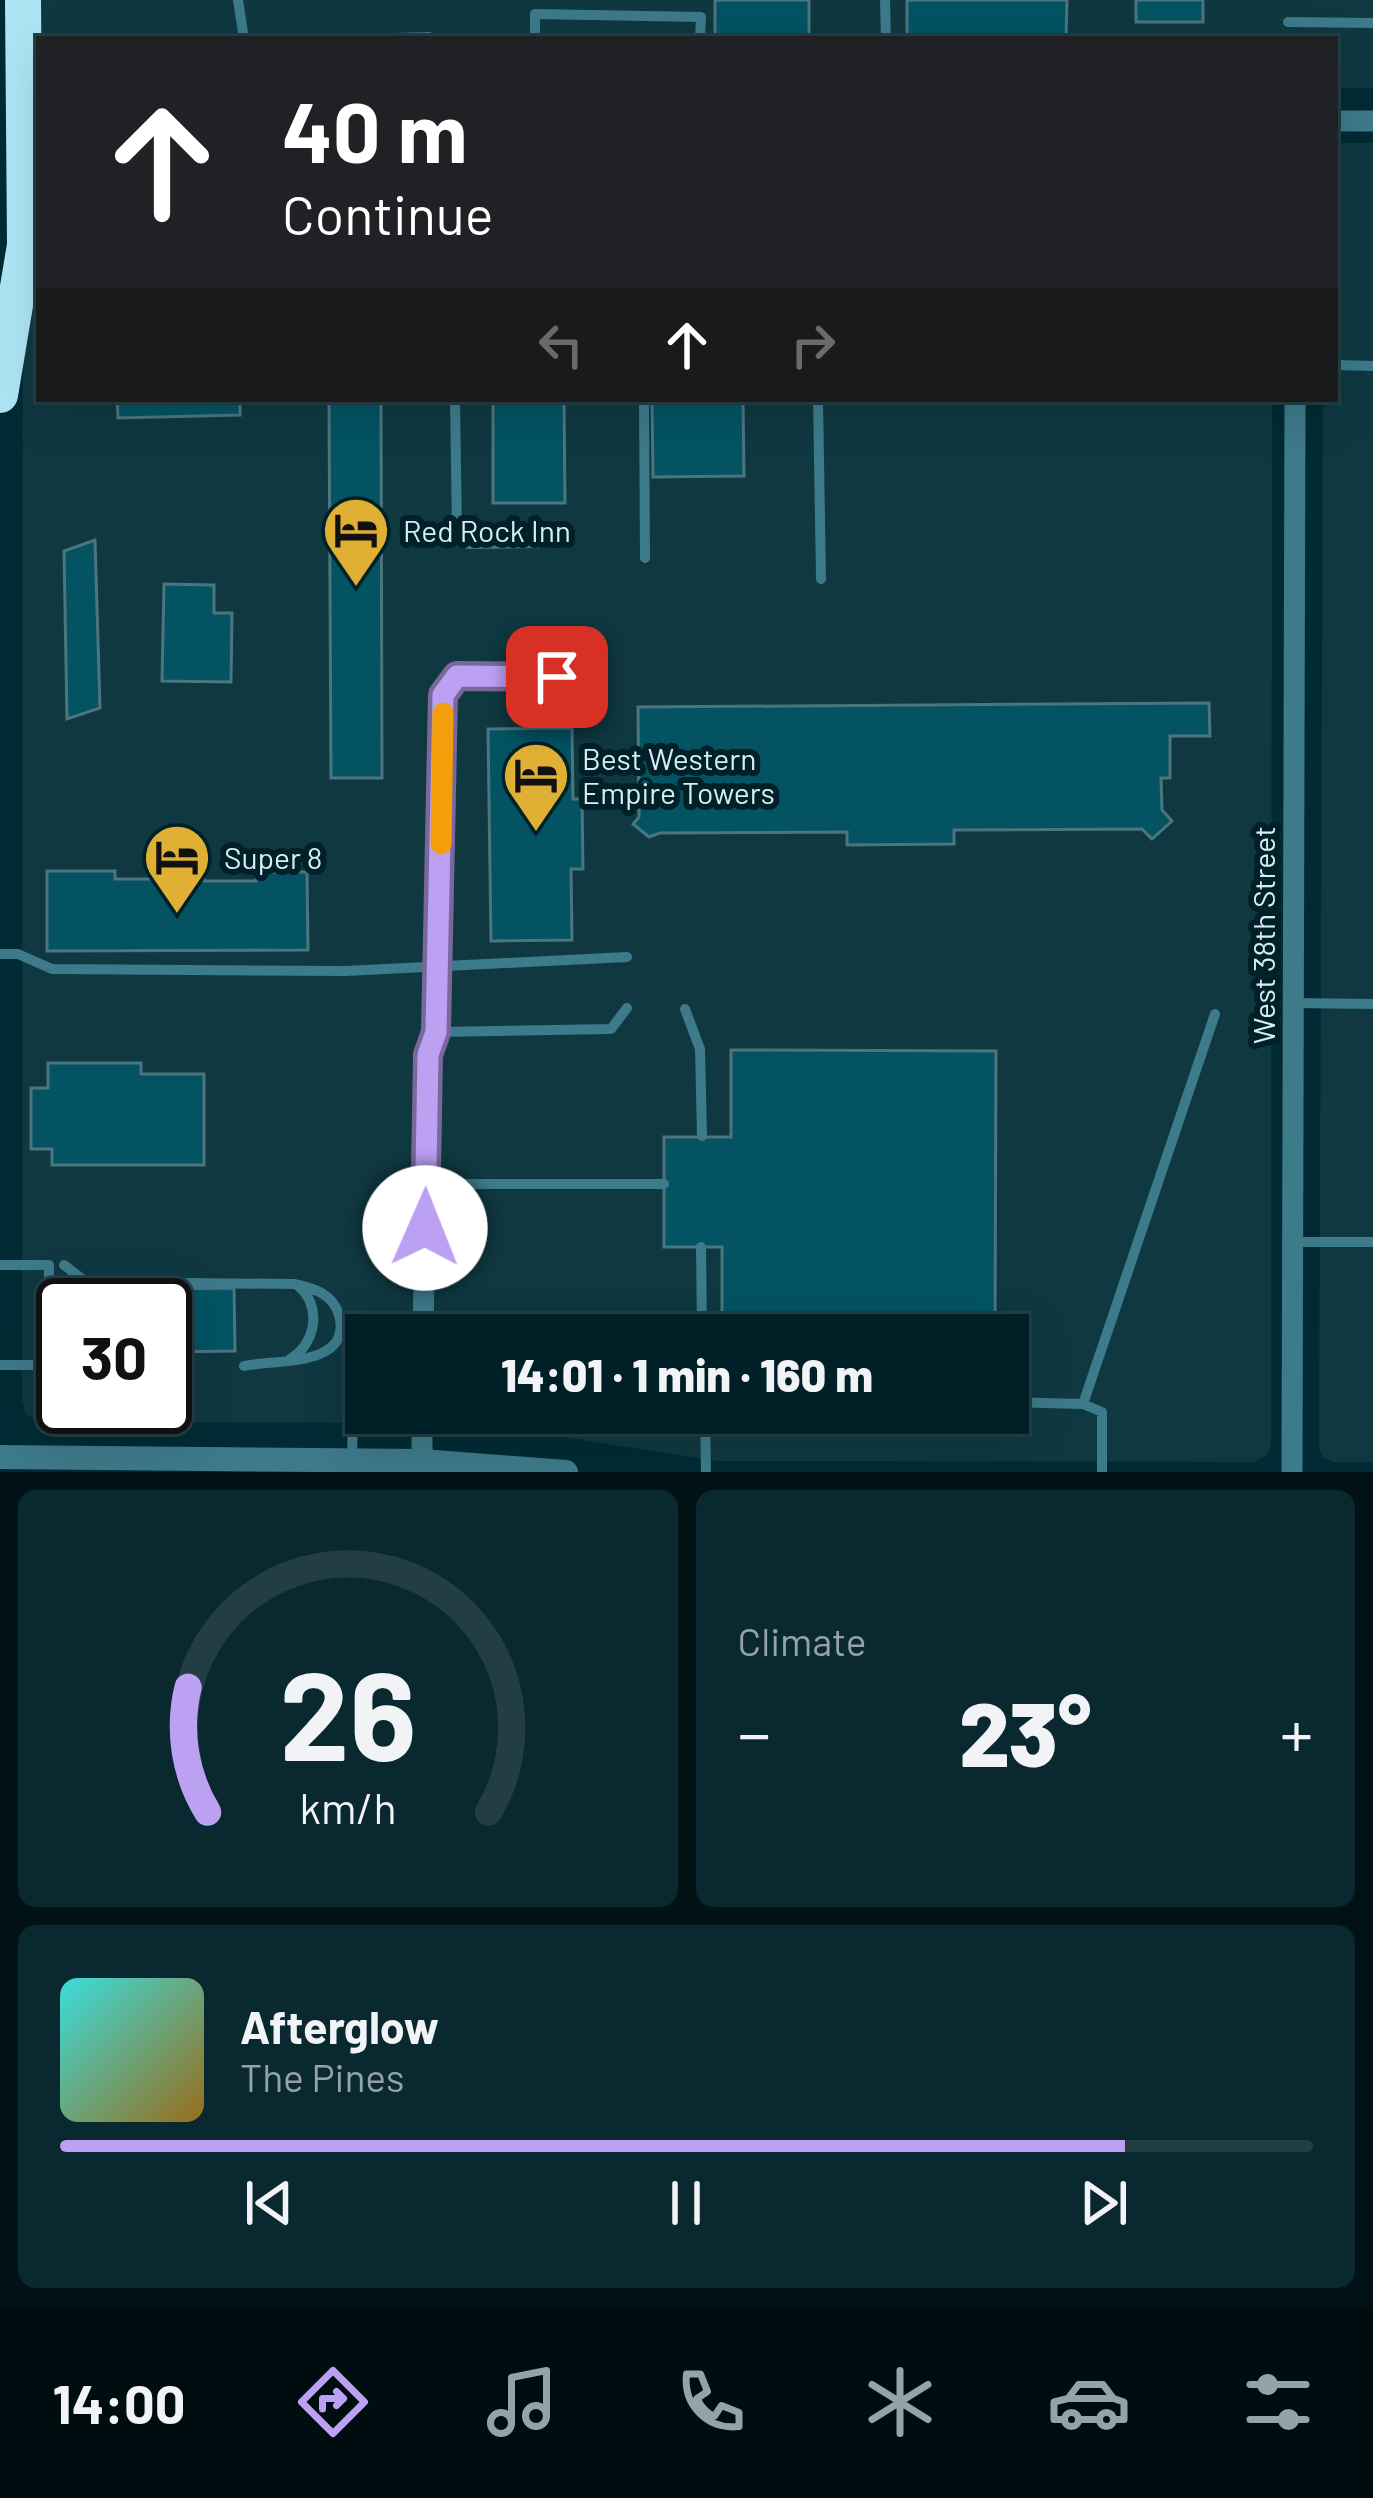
<!DOCTYPE html>
<html lang="en">
<head>
<meta charset="utf-8">
<style>
	:root { --surface:#002027; --page:#0a282f; --text:#f1f3f6; --muted:#95a3a7; --line:#223e44; --accent:#bca0f2 }
	body { margin:0; font-family:Barlow,sans-serif; background:var(--page); color:var(--text); height:100vh; display:flex; flex-direction:column; font-size:45px; white-space:nowrap }
	* { box-sizing:border-box; margin:0 }
	p { font-size:39px; color:var(--muted) }
	.icon { flex:none; width:66px; height:66px; fill:none; stroke:currentColor; stroke-width:2; stroke-linecap:round; stroke-linejoin:round }
	.map { position:relative; height:1472px; overflow:hidden }
	.details { display:flex; flex-direction:column; gap:18px; padding:18px; background:#001215; flex:1 }
	.details>* { flex:none }
	.guide { position:absolute; left:36px; top:36px; width:1302px; height:366px; border-radius:0px; box-shadow:0 12px 48px #0002,0 0 0 3px var(--line); background:#202124; color:#fff; overflow:hidden }
	.speed { position:absolute; left:36px; top:1278px; display:flex; gap:24px; font-size:60px; font-weight:700; text-align:center }
	.speed>* { display:grid; place-content:center; width:156px; height:156px; border-radius:50%; background:var(--surface); box-shadow:0 12px 48px #0002,0 0 0 3px var(--line); line-height:1 }
	.speed .limit { border:6px solid #111; border-radius:18px; background:#fff; color:#111 }
	.pin { position:absolute; display:grid; place-items:center; width:102px; height:102px; color:#fff; margin:-51px; border-radius:24px; box-shadow:0 6px 18px #0006 }
	.me { position:absolute; width:132px; margin:-66px; rotate:1deg; stroke-linejoin:round; filter:drop-shadow(0 0 9px #0008) }
	.turn { display:flex; align-items:center; gap:42px; height:252px; padding:0 48px; font-size:54px }
	.turn .icon { width:156px; height:156px; stroke-width:2.5 }
	.turn b { display:block; font-size:84px; line-height:102px }
	.lanes { display:flex; align-items:center; height:114px; padding:0 48px; background:#0003; justify-content:center; gap:60px; direction:ltr }
	.lanes .off { opacity:.35 }
	.big { font-size:90px; font-weight:800; line-height:1.1 }
	.details .tile { flex:1; display:flex; flex-direction:column; justify-content:center; gap:18px; min-width:0; padding:0 42px; border-radius:18px; background:var(--page) }
	.details .dial { align-items:center; gap:0 }
	.dial svg { height:312px; overflow:visible; fill:none; stroke:var(--line); stroke-width:7; stroke-linecap:round; text-anchor:middle }
	.dial text { fill:var(--text); stroke:none }
	.song { display:flex; align-items:center; gap:36px }
	.cover { width:144px; height:144px; border-radius:18px; background:linear-gradient(135deg,hsl(180 70% 55%),hsl(40 70% 35%)) }
	.played { height:12px; border-radius:6px; background:linear-gradient(90deg,var(--accent) 85%,var(--line) 85%) }
	.keys { display:flex; justify-content:space-around; direction:ltr }
	.heat { display:flex; justify-content:space-between; align-items:center; font-size:66px; direction:ltr }
	.details .tiles { flex:1; display:grid; gap:18px; grid-template-columns:1fr 1fr }
	.tile:last-child { grid-column:span 2 }
	.trip { position:absolute; left:345px; top:1314px; width:684px; height:120px; border-radius:0px; background:var(--surface); box-shadow:0 12px 48px #0002,0 0 0 3px var(--line); font-weight:800; line-height:120px; text-align:center }
	.menu { display:flex; height:192px; justify-content:space-around; align-items:center; background:#000d10; color:var(--muted) }
	.menu .icon { width:84px; height:84px }
	.menu .on { color:var(--accent) }
	.menu b { font-size:54px; color:var(--text) }
	.map>svg:first-child { display:block }
</style>
</head>
<body>
<div class="map">
<svg width="1373" height="1472" viewBox="0 0 1373 1472">
	<rect width="100%" height="100%" fill="#002b34"/>
	<!-- built -->
	<path fill="#0f3841" fill-rule="evenodd" d="M21 0H1373V88H1335V39H39Z
		M1335 143H1373V1462H1333L1324 1458 1319 1448 1323 399H1335Z
		M39 146V399H1272L1271 1445 1266 1455 1255 1462 718 1461 503 1428 386 1423 43 1422 26 1415 22 1400 23 164ZM63 1305H165V1407H63ZM366 1335H1008V1413H366Z"/>
	<!-- building -->
	<path fill="#035363" stroke="#4c7580" stroke-width="3" d="M715 0H809V39H715Z
		M907 0H1067L1066 39H907Z
		M1136 0H1203V22H1136Z
		M117 399H240V415L118 418Z
		M329 399H381L382 778H331Z
		M493 399H564L565 503H493Z
		M652 399H743L744 476 653 477Z
		M95 540 100 708 67 719 64 551Z
		M164 584 214 585V613H232L231 682 162 681Z
		M1209 703 1210 736H1170V778H1161L1162 810 1172 821 1152 839 1142 829 954 830V844L847 845V832L660 833 649 837 633 824 639 817 638 707Z
		M572 728 573 799H582L583 869H571L572 940 491 941 488 729Z
		M47 871H115V879H153V873L204 872V881H256V872H307L308 950 47 951Z
		M731 1050 996 1051 995 1335H722V1247H664V1137H731Z
		M48 1063H141V1074H204V1165H52V1149H31V1088H48Z
		M234 1288 235 1351 165 1352V1305H73V1290Z"/>
	<g fill="none" stroke-linecap="round" stroke-linejoin="round">
		<!-- service -->
		<path stroke="#3d7a8a" stroke-width="10" d="M238 0 244 39
			M885 0 886 39
			M1288 22 1373 23
			M359 39 429 37
			M535 39V14L701 17 700 39
			M1335 365 1373 366
			M455 399 457 533 468 544 542 543
			M644 399 645 558
			M818 399 821 579
			M0 954H18L52 969 345 971 627 957
			M1293 1003 1373 1004
			M685 1009 700 1049 702 1136
			M436 1032 611 1029 627 1008
			M428 1055 436 1032 443 695 457 676 557 677
			M427 1184H664
			M1293 1242H1373
			M701 1247 702 1335
			M0 1265H49L48 1365H0
			M64 1265 86 1282 294 1284C314 1288 333 1294 339 1315 353 1368 274 1359 244 1366
			M290 1359C316 1344 323 1305 297 1285
			M1008 1402 1083 1404 1102 1412V1472
			M1083 1404 1215 1014
			M705 1413 706 1472
			M352 1459 354 1373"/>
		<!-- minor -->
		<path stroke="#3d7a8a" stroke-width="21" d="M1335 121H1373
			M423 1335 428 1055
			M422 1461V1413
			M1292 1472 1295 399"/>
		<!-- tertiary -->
		<path stroke="#3d7a8a" stroke-width="24" d="M0 1457 422 1461 566 1472"/>
		<!-- motorway -->
		<path stroke="#aee5f4" stroke-width="36" d="M0 395 25 245 23 0"/>
	</g>
	<g fill="none" stroke-linecap="round" stroke-linejoin="round">
		<defs>
			<path id="route" d="M425 1228 428 1055 436 1032 443 695 457 676 557 677"/>
		</defs>
		<!-- route casing -->
		<use href="#route" stroke="#7a689d" stroke-width="30"/>
		<!-- route -->
		<use href="#route" stroke="#bca0f2" stroke-width="21"/>
		<!-- slow -->
		<path stroke="#f59e0b" stroke-width="21" d="M441 844 443 713"/>
	</g>
	<!-- icons -->
	<defs>
		<symbol id="hotel-pin" viewBox="-11 -11 22 30"><path d="M0 17L-7.5 6A9.5 9.5 0 1 1 7.5 6Z" fill="#dfb034" stroke="#012027"/><path d="M-6-4.5h1.5V1H6V5H4.5V3h-9V5H-6ZM-4 0a1.8 1.8 0 1 1 3.6 0ZM.5 0V-2.5h3Q6-2.5 6 0Z" fill="#111"/></symbol>
	</defs>
	<g fill-rule="evenodd">
		<use href="#hotel-pin" x="318" y="492" width="76" height="104"/>
		<use href="#hotel-pin" x="498" y="737" width="76" height="104"/>
		<use href="#hotel-pin" x="139" y="819" width="76" height="104"/>
	</g>
	<g text-anchor="middle" dominant-baseline="central" stroke-width="12" stroke-linejoin="round" paint-order="stroke">
		<!-- poi labels -->
		<g font-size="30" fill="#d7ecf3" stroke="#012027" text-anchor="start">
			<text x="403" y="530">Red Rock Inn</text>
			<text x="582" y="758">Best Western<tspan x="582" dy="34">Empire Towers</tspan></text>
			<text x="224" y="857">Super 8</text>
		</g>
		<!-- street labels -->
		<g font-size="30" fill="#d7ecf3" stroke="#012027">
			<text transform="translate(1263 935) rotate(-90)">West 38th Street</text>
		</g>
	</g>
</svg>
<div class="speed"><div class="limit">30</div></div>
<div class="pin" style="left:557px;top:677px;background:#d93025"><svg class="icon" aria-label="arrive" viewBox="0 0 24 24"><path d="M6 21V4h12l-3 4 3 4H6"/></svg></div>
<svg class="me" style="left:425px;top:1228px" viewBox="-20 -20 40 40"><circle r="19" fill="#fff"/><path d="M0-13L10 11 0 6-10 11z" fill="#bca0f2"/></svg>
<div class="trip">14:01 · 1 min · 160 m</div>
<div class="guide">
<div class="turn"><svg class="icon" aria-label="ahead" viewBox="0 0 24 24"><path d="M12 20V5M6 11l6-6 6 6"/></svg><div><b>40 m</b>Continue</div></div>
<div class="lanes"><svg class="icon off" aria-label="left" viewBox="0 0 24 24"><path d="M17 20v-9H6M10 6l-5 5 5 5"/></svg><svg class="icon" aria-label="ahead" viewBox="0 0 24 24"><path d="M12 20V5M6 11l6-6 6 6"/></svg><svg class="icon off" aria-label="right" viewBox="0 0 24 24"><path d="M7 20v-9h11M14 6l5 5-5 5"/></svg></div>
</div>
</div>
<section class="details">
<div class="tiles">
<div class="tile dial"><svg viewBox="0 0 100 80">
<path d="M14 69A42 42 0 1 1 86 69"/>
<path d="M14 69A42 42 0 0 1 9 37" stroke="#bca0f2"/>
<text x="50" y="56" font-size="32" font-weight="700">26</text>
<text x="50" y="72" font-size="11">km/h</text>
</svg></div>
<div class="tile"><p>Climate</p>
<div class="heat"><a>−</a><b class="big">23°</b><a>+</a></div>
</div>
<div class="tile">
<div class="song"><i class="cover"></i><div><b>Afterglow</b><p>The Pines</p></div></div>
<div class="played"></div>
<div class="keys"><svg class="icon" aria-label="previous" viewBox="0 0 24 24"><path d="M18 5L8 12l10 7zM5 5v14"/></svg><svg class="icon" aria-label="pause" viewBox="0 0 24 24"><path d="M8 5v14M16 5v14"/></svg><svg class="icon" aria-label="next" viewBox="0 0 24 24"><path d="M6 5l10 7-10 7zM19 5v14"/></svg></div>
</div>
</div>
</section>
<nav class="menu">
<b>14:00</b>
<svg class="icon on" aria-label="directions" viewBox="0 0 24 24"><path d="M12 3l9 9-9 9-9-9zM9 14v-3h6M13 9l2 2-2 2"/></svg>
<svg class="icon" aria-label="music" viewBox="0 0 24 24"><path d="M9 18V5l10-2v13"/><circle cx="6" cy="18" r="3"/><circle cx="16" cy="16" r="3"/></svg>
<svg class="icon" aria-label="phone" viewBox="0 0 24 24"><path d="M5 4h4l2 5-3 2q2 4 5 5l2-3 5 2v4C11 20 4 13 5 4z"/></svg>
<svg class="icon" aria-label="climate" viewBox="0 0 24 24"><path d="M12 3v18M4 7l16 10M4 17L20 7"/></svg>
<svg class="icon" aria-label="car" viewBox="0 0 24 24"><path d="M5 17H2v-5l4-1 3-4h7l3 4 3 1v5h-3M9 17h6M6 11h13"/><circle cx="7" cy="17" r="2"/><circle cx="17" cy="17" r="2"/></svg>
<svg class="icon" aria-label="filters" viewBox="0 0 24 24"><path d="M4 7h16M4 17h16"/><circle cx="9" cy="7" r="2"/><circle cx="15" cy="17" r="2"/></svg>
</nav>
</body>
</html>
